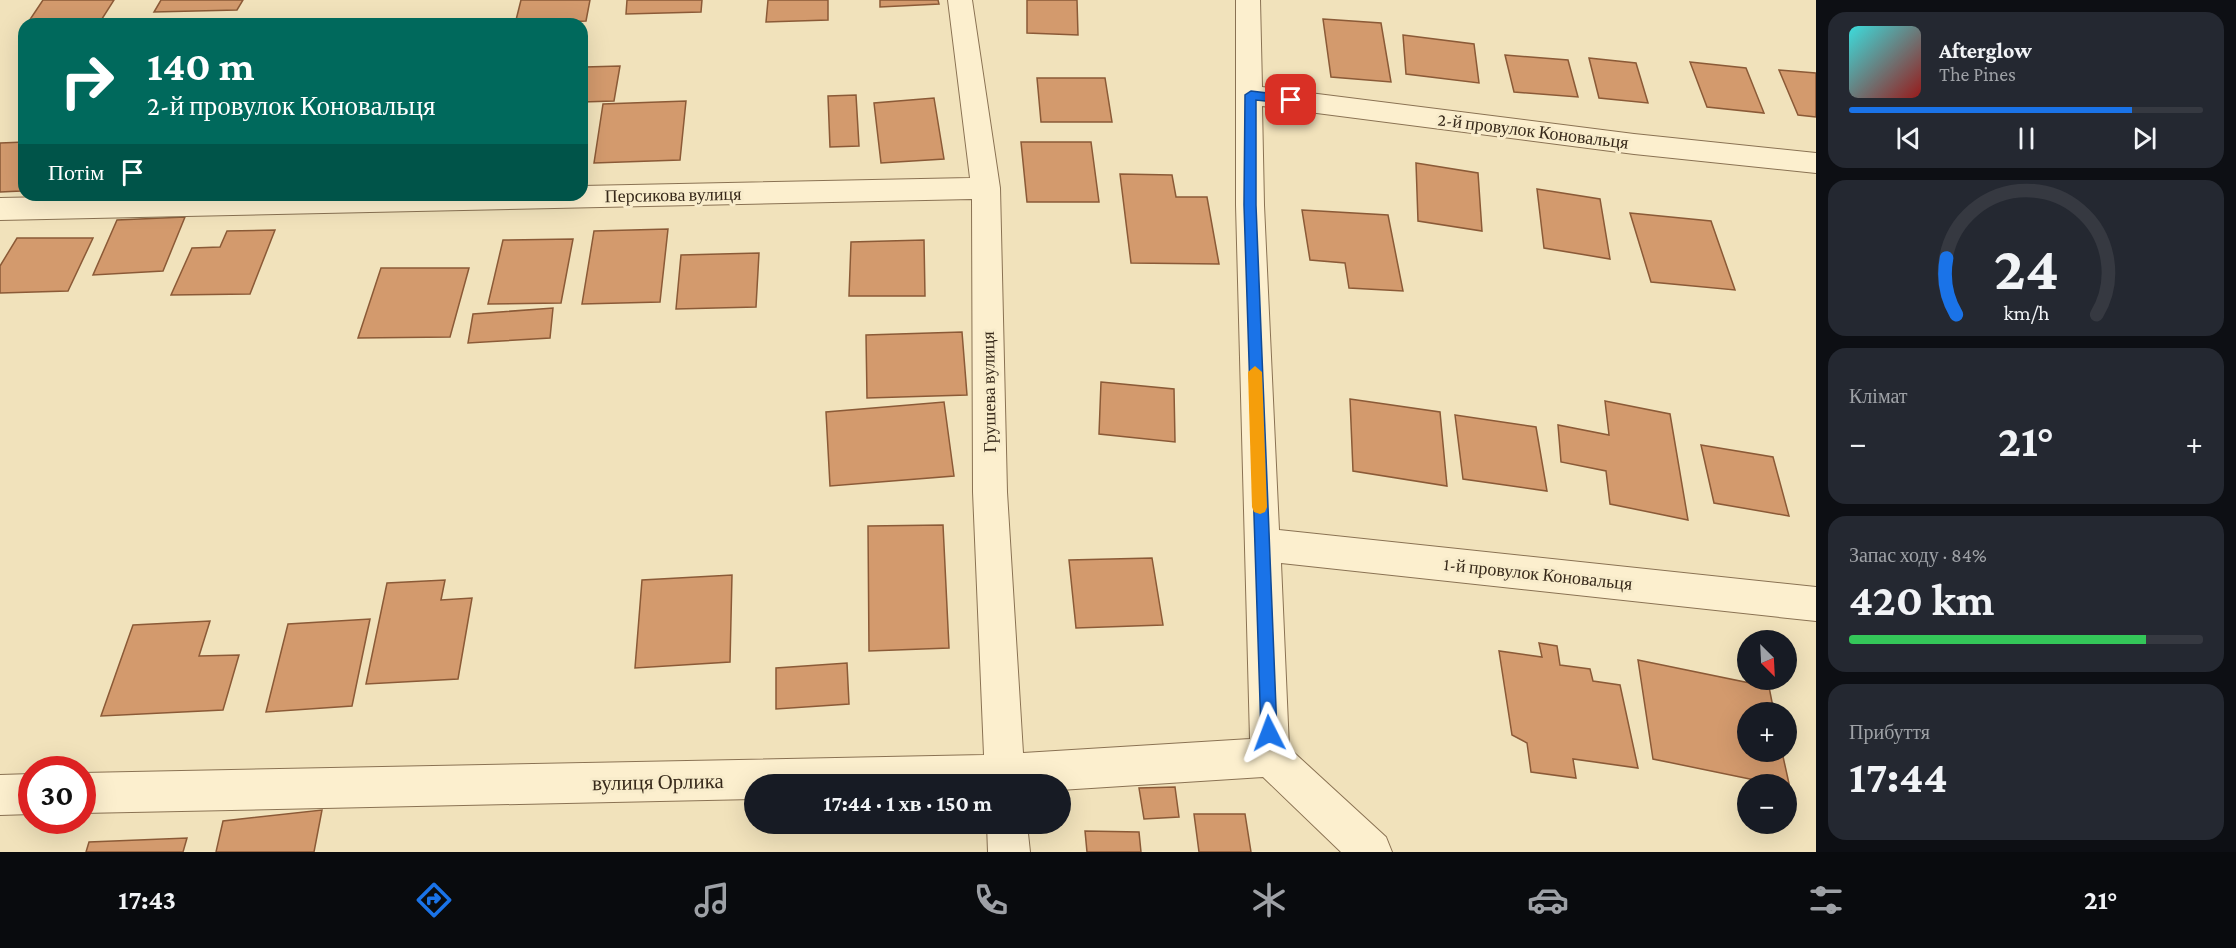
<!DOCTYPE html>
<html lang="uk">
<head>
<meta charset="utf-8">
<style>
	:root { --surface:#171b24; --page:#242831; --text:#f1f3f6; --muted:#9ea1a6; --line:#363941; --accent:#1a73e8 }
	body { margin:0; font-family:"Crimson Pro",serif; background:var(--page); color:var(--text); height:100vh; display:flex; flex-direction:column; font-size:22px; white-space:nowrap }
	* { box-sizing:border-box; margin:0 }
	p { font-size:20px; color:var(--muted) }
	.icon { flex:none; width:33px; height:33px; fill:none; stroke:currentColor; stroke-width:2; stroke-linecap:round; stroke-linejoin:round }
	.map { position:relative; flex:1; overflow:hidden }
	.side { display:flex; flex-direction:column; gap:12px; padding:12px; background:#0d0f14; width:420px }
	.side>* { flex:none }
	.banner { position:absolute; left:18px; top:18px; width:570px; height:183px; border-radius:18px; box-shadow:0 6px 24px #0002; background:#00695c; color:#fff; overflow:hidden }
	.needle { width:39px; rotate:156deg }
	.buttons { position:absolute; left:1737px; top:630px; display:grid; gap:12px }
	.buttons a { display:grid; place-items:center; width:60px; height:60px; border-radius:50%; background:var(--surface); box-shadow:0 6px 24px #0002; font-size:30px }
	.speed { position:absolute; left:18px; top:756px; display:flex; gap:12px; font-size:30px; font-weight:700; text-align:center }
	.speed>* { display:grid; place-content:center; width:78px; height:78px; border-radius:50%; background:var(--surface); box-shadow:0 6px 24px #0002; line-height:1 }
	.speed .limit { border:9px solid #d22; background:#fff; color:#111 }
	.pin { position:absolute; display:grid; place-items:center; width:51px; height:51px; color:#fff; margin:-26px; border-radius:12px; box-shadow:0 3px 9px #0006 }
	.me { position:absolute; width:66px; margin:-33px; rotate:357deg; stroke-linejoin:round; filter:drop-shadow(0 0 4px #0008) }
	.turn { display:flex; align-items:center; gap:21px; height:126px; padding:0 30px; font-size:27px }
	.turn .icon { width:78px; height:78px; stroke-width:2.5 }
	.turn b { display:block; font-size:42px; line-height:51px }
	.then { display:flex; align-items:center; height:57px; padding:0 30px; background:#0003; gap:12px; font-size:22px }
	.big { font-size:45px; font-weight:700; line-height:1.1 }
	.side .tile { flex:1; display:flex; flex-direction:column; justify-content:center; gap:9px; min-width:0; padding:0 21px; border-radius:18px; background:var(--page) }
	.side .dial { align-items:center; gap:0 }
	.dial svg { height:156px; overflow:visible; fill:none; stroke:var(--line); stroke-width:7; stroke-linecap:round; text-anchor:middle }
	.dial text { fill:var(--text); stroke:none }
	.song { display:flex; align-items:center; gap:18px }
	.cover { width:72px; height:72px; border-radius:9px; background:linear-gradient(135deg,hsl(180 70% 55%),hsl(0 70% 35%)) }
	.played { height:6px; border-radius:3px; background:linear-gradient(90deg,var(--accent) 80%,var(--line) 80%) }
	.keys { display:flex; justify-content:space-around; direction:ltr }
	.heat { display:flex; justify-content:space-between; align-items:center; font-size:33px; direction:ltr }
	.charge { height:9px; border-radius:4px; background:linear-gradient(90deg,#34c759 84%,var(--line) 0) }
	.trip { position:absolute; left:744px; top:774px; width:327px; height:60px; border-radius:30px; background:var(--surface); box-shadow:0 6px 24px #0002; font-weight:700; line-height:60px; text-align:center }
	.menu { display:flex; height:96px; justify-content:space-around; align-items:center; background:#090b0e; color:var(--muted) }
	.menu .icon { width:42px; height:42px }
	.menu .active { color:var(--accent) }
	.menu b { font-size:27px; color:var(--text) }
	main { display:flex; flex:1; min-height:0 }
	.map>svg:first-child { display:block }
</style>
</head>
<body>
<main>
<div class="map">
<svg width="1816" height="852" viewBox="0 0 1816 852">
	<rect width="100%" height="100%" fill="#f1e2bb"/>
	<!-- building -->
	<path fill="#d39a6d" stroke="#8b5a37" stroke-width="1.5" d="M43 0H114L100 22 27 24Z
		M161 0H243L237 10 154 12Z
		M521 0H590L586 21 515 24Z
		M627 0H702L701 12 626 14Z
		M768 0H828V20L766 22Z
		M880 0H938L939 4 880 7Z
		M1027 0H1077L1078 35 1027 33Z
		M1323 19 1381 23 1391 82 1331 77Z
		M1403 35 1474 44 1479 83 1406 74Z
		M1505 55 1568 60 1578 97 1514 92Z
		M1589 58 1636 63 1648 103 1599 98Z
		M1690 62 1746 68 1764 113 1707 107Z
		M620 66 614 101 582 102 585 67Z
		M1779 70 1816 73V117L1798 115Z
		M1037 78H1105L1112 122H1041Z
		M856 95 859 146 830 147 828 96Z
		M934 98 944 159 881 163 874 103Z
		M686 101 680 160 594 163 603 104Z
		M24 142V185L21 191 0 192V143Z
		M1021 142H1091L1099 202H1027Z
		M1416 163 1478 173 1482 231 1418 221Z
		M1120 174 1172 175 1176 197H1207L1219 264 1131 263Z
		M1537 189 1600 199 1610 259 1544 248Z
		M1302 210 1388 215 1403 291 1349 288 1345 263 1310 260Z
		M1630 213 1711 221 1735 290 1651 282Z
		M185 217 163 271 93 275 117 220Z
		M668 229 660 302 582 304 594 231Z
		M275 230 250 294 171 295 192 248 220 247 227 231Z
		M17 238H93L68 291 0 293V266Z
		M573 239 561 303 488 304 503 240Z
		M924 240 925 296H849L851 242Z
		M759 253 756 307 676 309 681 255Z
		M381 268H469L450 337 358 338Z
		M553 308 550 338 468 343 473 314Z
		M962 332 967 395 867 398 866 335Z
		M1101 382 1174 389 1175 442 1099 434Z
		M1350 399 1440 412 1447 486 1353 471Z
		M1605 401 1670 414 1688 520 1610 504 1606 471 1561 462 1558 425 1609 435Z
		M944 402 954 476 830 486 826 412Z
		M1455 415 1536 427 1547 491 1463 479Z
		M1701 445 1773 457 1789 516 1714 503Z
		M943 525 949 648 869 651 868 526Z
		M1152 558 1163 625 1076 628 1069 560Z
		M732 575 730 662 635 668 642 580Z
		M445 580 441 600 472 598 458 679 366 684 387 583Z
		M370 619 352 706 266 712 288 624Z
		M210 621 199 656 239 655 223 710 101 716 133 625Z
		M1539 643 1557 646 1560 665 1590 669 1593 681 1620 685 1638 768 1573 759 1576 778 1531 772 1527 743 1512 735 1499 651 1542 657Z
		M1638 660 1769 687 1774 712H1748V752H1782L1790 788 1786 787V784H1774L1653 759Z
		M847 663 849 704 776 709V668Z
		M1175 787 1179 817 1144 819 1139 788Z
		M322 810 314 852H216L223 821Z
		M1194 814H1245L1251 852H1199Z
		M1085 831 1139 832 1141 852H1087Z
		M187 838 183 852H86L89 842Z"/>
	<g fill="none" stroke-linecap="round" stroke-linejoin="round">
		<defs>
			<path id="minor" d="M948 0H972L1000 188 1007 492 1023 753 1250 739 1236 205V0H1260L1262 87 1634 134 1816 153V173L1634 154 1262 106 1264 205 1279 530 1816 587V621L1281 563 1289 748 1386 837 1392 852H1341L1263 777 1060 790V784H754V799L82 813V773L984 755 973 492 972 199 0 220V198L148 195H582V186L970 178Z
				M32 774V814L0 815V775Z
				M987 824H1027L1030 852H988Z"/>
		</defs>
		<!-- minor casing -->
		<use href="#minor" stroke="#8a7253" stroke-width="2"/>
		<!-- minor -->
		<use href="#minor" fill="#fcefce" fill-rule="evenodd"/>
	</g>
	<!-- route -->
	<path fill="#1a73e8" stroke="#114b97" stroke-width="1.5" d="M1251 91 1291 96 1297 100 1291 104 1256 100V205L1277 733 1274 739 1269 741 1263 739 1261 733 1244 205 1245 95Z"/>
	<!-- slow -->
	<path fill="#f59e0b" d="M1255 366 1262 372 1267 507 1265 512 1260 514 1254 512 1252 507 1248 372Z"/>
	<g text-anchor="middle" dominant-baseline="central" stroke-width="6" stroke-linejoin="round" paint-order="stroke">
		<!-- street labels -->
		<g font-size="18" fill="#37291a" stroke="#f8eccb">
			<text transform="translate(1533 131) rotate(7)">2-й провулок Коновальця</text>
			<text transform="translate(673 195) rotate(-1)">Персикова вулиця</text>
			<text transform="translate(989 392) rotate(-91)">Грушева вулиця</text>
			<text transform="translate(1538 574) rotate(6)">1-й провулок Коновальця</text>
		</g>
		<!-- near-street labels -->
		<g font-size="21" fill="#37291a" stroke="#f8eccb">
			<text transform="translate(658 782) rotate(-1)">вулиця Орлика</text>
		</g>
	</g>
</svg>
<div class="buttons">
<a><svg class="needle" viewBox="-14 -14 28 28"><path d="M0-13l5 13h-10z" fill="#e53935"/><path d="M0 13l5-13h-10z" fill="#9ea1a6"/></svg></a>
<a>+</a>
<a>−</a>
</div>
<div class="speed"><div class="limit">30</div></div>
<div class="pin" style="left:1291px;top:100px;background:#d93025"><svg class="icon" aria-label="arrive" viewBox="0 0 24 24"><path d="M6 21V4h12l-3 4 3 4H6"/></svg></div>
<svg class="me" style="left:1269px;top:733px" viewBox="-20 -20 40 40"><path d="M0-17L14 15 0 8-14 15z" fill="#1a73e8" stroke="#fff" stroke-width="4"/></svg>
<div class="trip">17:44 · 1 хв · 150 m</div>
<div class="banner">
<div class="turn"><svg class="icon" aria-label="right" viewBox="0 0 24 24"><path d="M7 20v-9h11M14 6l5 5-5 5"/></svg><div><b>140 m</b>2-й провулок Коновальця</div></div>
<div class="then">Потім<svg class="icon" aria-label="arrive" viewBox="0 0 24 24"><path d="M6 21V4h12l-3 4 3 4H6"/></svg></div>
</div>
</div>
<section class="side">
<div class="tile">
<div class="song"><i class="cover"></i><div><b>Afterglow</b><p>The Pines</p></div></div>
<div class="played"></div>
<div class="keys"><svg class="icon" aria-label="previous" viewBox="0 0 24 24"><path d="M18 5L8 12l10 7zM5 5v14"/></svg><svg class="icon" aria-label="pause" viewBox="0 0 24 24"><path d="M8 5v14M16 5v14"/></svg><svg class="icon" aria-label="next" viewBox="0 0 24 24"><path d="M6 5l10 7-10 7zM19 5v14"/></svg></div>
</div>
<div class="tile dial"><svg viewBox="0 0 100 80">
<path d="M14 69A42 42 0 1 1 86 69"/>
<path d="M14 69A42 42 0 0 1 9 40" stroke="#1a73e8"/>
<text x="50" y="56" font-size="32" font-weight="700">24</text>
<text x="50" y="72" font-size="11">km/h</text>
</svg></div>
<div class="tile"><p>Клімат</p>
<div class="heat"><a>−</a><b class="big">21°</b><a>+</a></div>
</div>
<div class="tile"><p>Запас ходу · 84%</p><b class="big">420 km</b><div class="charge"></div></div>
<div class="tile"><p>Прибуття</p><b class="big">17:44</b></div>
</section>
</main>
<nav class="menu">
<b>17:43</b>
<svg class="icon active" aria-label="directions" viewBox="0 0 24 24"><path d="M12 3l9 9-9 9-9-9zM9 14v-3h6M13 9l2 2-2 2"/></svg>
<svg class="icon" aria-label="music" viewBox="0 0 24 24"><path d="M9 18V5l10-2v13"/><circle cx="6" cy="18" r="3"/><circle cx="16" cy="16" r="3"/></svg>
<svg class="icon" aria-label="phone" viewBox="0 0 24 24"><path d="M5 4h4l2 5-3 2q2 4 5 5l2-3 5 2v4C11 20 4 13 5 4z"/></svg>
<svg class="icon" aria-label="climate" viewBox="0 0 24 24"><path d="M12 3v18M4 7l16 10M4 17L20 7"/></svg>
<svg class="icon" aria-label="car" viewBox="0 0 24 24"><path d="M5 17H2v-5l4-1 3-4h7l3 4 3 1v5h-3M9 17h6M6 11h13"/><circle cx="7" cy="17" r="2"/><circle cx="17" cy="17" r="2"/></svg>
<svg class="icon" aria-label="filters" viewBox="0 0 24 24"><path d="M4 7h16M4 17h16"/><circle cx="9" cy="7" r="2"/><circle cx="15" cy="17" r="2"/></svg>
<b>21°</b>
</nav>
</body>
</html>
